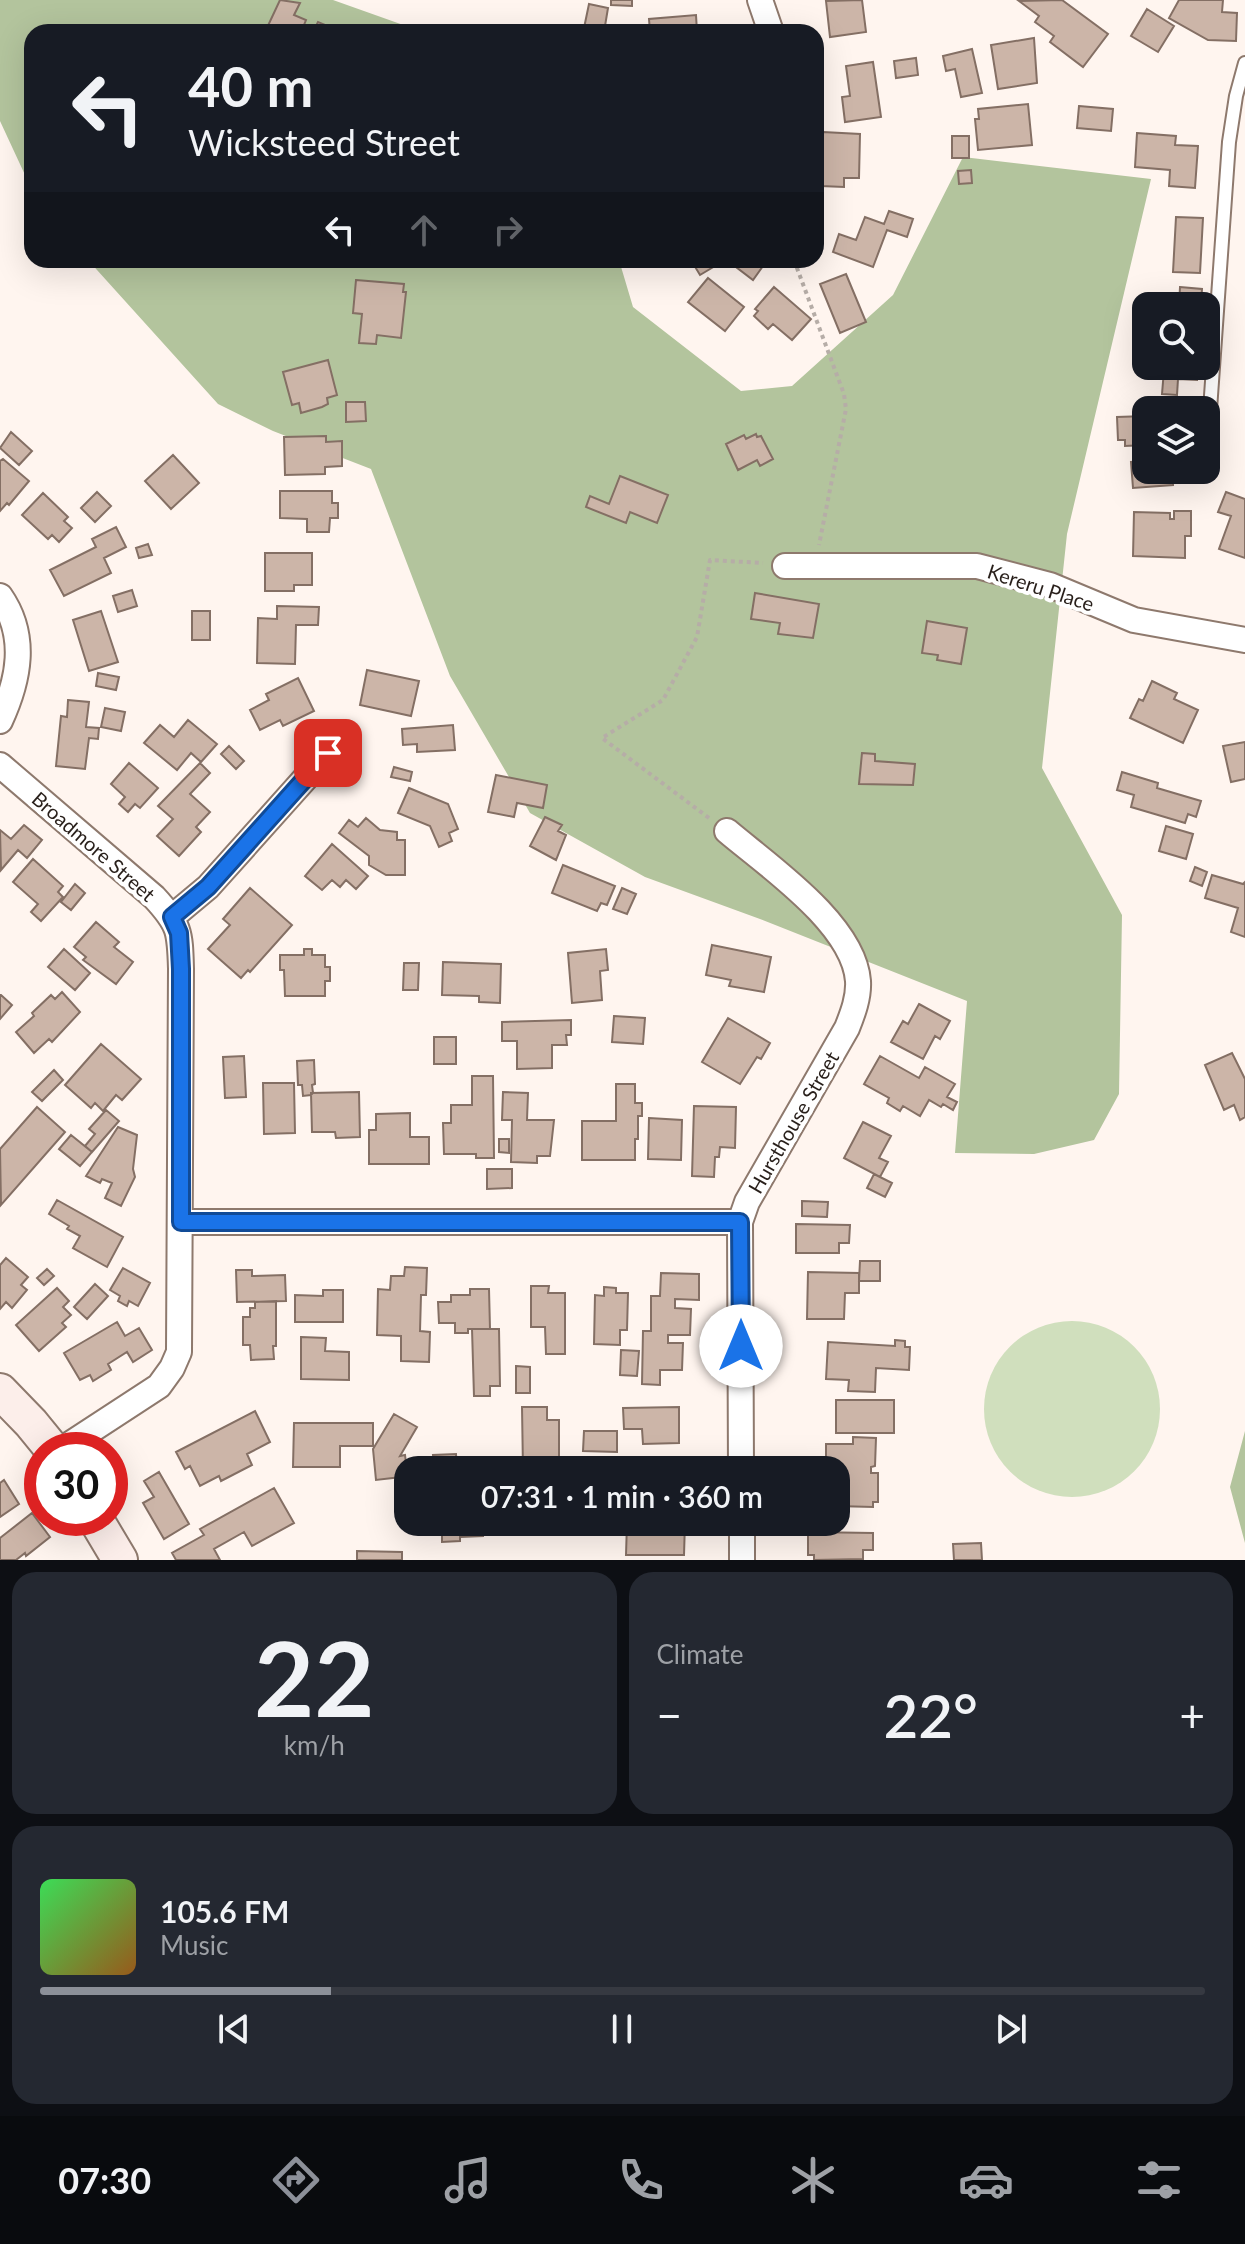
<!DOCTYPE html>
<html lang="en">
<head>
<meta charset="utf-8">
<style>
	:root { --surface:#171b24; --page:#242831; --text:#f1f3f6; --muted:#9ea1a6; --line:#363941; --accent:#8c9099 }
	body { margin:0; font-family:Lato,sans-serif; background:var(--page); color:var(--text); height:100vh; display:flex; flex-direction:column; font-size:30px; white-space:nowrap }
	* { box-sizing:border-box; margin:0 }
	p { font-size:26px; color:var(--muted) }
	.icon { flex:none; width:44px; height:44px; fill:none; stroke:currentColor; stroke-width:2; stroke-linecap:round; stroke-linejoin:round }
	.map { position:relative; height:1560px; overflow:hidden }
	.side { display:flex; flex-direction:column; gap:12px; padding:12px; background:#0d0f14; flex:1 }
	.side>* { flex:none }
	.hud { position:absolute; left:24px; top:24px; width:800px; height:244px; border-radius:24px; box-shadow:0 8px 32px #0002; background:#171b24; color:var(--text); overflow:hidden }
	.fabs { position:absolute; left:1132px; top:292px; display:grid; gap:16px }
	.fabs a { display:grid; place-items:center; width:88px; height:88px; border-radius:16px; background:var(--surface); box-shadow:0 8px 32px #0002; font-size:40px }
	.speed { position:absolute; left:24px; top:1432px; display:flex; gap:16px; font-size:40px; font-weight:700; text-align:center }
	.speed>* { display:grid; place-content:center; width:104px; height:104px; border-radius:50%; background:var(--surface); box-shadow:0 8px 32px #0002; line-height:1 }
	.speed .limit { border:12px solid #d22; background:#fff; color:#111 }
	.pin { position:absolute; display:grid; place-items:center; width:68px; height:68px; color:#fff; margin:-34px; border-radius:16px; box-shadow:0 4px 12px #0006 }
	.me { position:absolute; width:88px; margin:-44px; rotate:0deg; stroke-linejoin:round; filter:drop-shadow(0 0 6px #0008) }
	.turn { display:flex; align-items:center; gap:28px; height:168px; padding:0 32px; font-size:36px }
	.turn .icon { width:104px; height:104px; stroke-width:2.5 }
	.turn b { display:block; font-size:56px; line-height:68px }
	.lanes { display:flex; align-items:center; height:76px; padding:0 32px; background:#0003; justify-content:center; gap:40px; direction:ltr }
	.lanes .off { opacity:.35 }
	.big { font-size:60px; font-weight:600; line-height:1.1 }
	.side .tile { flex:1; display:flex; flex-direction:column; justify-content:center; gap:12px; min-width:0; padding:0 28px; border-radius:24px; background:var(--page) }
	.side .dial { align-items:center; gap:0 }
	.dial b { font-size:104px; line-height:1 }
	.song { display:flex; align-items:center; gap:24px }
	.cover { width:96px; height:96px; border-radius:12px; background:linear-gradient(135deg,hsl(130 70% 55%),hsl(30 70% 35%)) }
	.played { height:8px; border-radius:4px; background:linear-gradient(90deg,var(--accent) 25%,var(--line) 25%) }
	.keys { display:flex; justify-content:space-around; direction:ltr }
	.heat { display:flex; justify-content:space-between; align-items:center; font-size:44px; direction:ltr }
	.side .tiles { flex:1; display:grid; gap:12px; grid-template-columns:1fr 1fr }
	.tile:last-child { grid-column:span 2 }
	.trip { position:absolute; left:394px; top:1456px; width:456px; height:80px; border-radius:24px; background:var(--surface); box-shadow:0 8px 32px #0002; font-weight:600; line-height:80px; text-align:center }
	.tab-bar { display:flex; height:128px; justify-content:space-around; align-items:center; background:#090b0e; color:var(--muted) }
	.tab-bar .icon { width:56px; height:56px }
	.tab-bar .current { color:var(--accent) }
	.tab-bar b { font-size:36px; color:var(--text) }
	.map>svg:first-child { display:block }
</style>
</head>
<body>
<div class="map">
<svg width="1245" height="1560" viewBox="0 0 1245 1560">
	<rect width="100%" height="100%" fill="#fff5ef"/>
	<!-- green -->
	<path fill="#d0dfbd" d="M984 1409a88 88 0 1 1 176 0a88 88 0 1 1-176 0Z"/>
	<!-- forest -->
	<path fill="#b3c49d" d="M0 0H333L423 32H32V190L0 121Z
		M963 157 1151 179 1067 534 1042 768 1122 915 1119 1094 1094 1140 1034 1154 955 1153 967 1001 760 919 645 877 530 813 450 676 371 469 273 431 218 404 88 260H619L633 307 741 391 792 386 893 295Z
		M1245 1431V1543L1230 1487Z"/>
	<!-- building -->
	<path fill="#ccb5a8" stroke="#846f64" stroke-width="2" d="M280 0 300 3 294 15 306 20 304 25 314 30 318 22 330 27 328 32H265Z
		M611 0H632V6L611 5Z
		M862 0 866 32 830 37 826 1Z
		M1062 0 1108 34 1083 67 1050 42 1054 36 1035 22 1039 16 1019 1Z
		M1179 0H1223L1222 12 1237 13 1236 41 1208 40 1169 18Z
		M589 4 608 8 604 32 584 28Z
		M1147 9 1174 26 1158 52 1131 36Z
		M696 15 697 32H650L649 19Z
		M1034 38 1037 83 998 89 991 45Z
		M972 49 982 93 961 97 955 69 946 71 943 56Z
		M916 58 918 75 896 78 894 61Z
		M873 62 881 117 845 122 842 97 850 96 846 66Z
		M1028 104 1032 145 978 150 975 119H979L978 109Z
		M1079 106 1113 109 1111 131 1077 128Z
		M823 132 860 134 859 178H844V187L821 186Z
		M1137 133 1176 136 1175 145 1198 146 1195 188 1169 186 1170 170 1135 167Z
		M952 136H969V158H952Z
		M971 170 972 183 959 184 958 171Z
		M889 211 913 219 907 237 887 230 873 267 833 252 839 234 856 240 865 217 884 224Z
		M1176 217 1203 218 1200 273 1173 272Z
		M691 260H725L700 275Z
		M742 260H755L763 266 753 280 736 267Z
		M846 274 866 322 840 333 820 284Z
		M708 278 744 307 725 331 688 302Z
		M356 280 404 284 403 292H406L401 338 377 335 376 344 359 343 362 314 353 313Z
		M774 287 811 319 792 340 773 324 768 329 754 316 758 311 755 309Z
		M1180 287 1202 289 1201 306H1179Z
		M328 360 337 395 327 398 328 404 322 407 301 413 299 403 292 405 283 372Z
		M1156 366H1197V380L1178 379 1177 395 1162 394 1164 370H1155Z
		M346 402H365L366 421 346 422Z
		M1146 416V445L1125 446V440H1118L1117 417Z
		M11 432 32 451 19 465 0 448Z
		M756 434 757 437 761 436 773 459 760 466 757 460 738 470 726 444 744 435 746 439Z
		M326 436V442L342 441V466L325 467V474L285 475 284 437Z
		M173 455 199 483 171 509 145 481Z
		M3 459 29 481 9 505 7 503 0 511V461Z
		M1146 461V470H1182L1173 471V485L1133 488 1131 462Z
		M620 476 668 495 657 523 630 512 626 523 586 507 590 496 609 504Z
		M280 491H332V503H338V518H330L329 532H307V519L280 518Z
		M97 492 111 506 95 522 81 508Z
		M1226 492 1245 499V558L1219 549 1231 516 1218 512Z
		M43 493 68 517 64 521 72 528 59 542 52 535 48 539 22 515Z
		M1174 511H1191V536H1185V558L1133 556 1134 512 1170 513V519H1174Z
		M116 527 126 547 104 558 111 573 64 596 50 570 96 547 92 539Z
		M148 544 152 555 139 558 136 548Z
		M265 553H312V585H294V591H265Z
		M132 590 137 606 118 612 113 596Z
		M755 593 819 604 813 638 778 634 780 623 751 619Z
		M277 606 319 607 318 625H296L295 664 257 663 258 618 277 619Z
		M101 611 118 662 89 671 73 620Z
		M192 611H210V640H192Z
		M927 621 967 628 961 664 937 660 938 655 922 653Z
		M367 670 419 681 411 716 360 705Z
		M98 673 119 677 116 690 96 686Z
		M298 678 314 711 283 726 280 720 260 730 250 710 269 700 266 694Z
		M1152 681 1177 693 1174 699 1198 710 1183 743 1130 718 1139 699 1143 701Z
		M68 700 89 702 86 727 99 728 98 739 89 738 85 769 56 766 61 716 67 717Z
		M105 708 125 712 121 731 101 727Z
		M188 720 217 744 201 762 191 753 177 770 144 743 160 725 174 737Z
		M453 725 455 750 417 752V744L403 745 402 729Z
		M1245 742V779L1231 782 1223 746Z
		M229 746 244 761 236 769 221 754Z
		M862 753 875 754V761L915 764 913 785 859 784Z
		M129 763 158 788 140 808 135 804 128 812 119 804 125 797 111 784Z
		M200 763 210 773 190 794 210 812 196 827 201 832 179 856 157 836 173 819 158 806Z
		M394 767 412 772 410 781 391 777Z
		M1122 772 1158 783 1157 788 1201 801 1196 817 1188 814 1185 823 1131 807 1134 795 1117 790Z
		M496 775 547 785 543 808 517 803 514 817 488 812Z
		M409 788 448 804 458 829 449 833 452 841 439 847 430 826 398 813Z
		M545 817 562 825 558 831 566 835 556 860 530 846Z
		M366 818 380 830 397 832V840H405V875H386L369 865V856L339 833 349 820 358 827Z
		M24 825 42 840 27 858 18 850 1 870 0 830 11 839Z
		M1166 826 1193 834 1186 859 1159 851Z
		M332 844 368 876 356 889 346 880 340 887 332 880 322 890 305 876Z
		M33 859 63 886 58 892 63 897 41 921 31 912 38 904 13 882Z
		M563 865 615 886 607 905 601 903 597 911 552 893Z
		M1195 867 1207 872 1202 886 1190 881Z
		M1212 875 1243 884 1245 882V937L1231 932 1238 908 1205 898Z
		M75 884 85 893 71 910 61 902Z
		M250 888 292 925 250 972 248 970 241 978 208 949 230 925 223 919Z
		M622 888 636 894 627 914 613 909Z
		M96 922 119 942 114 947 133 962 116 984 83 960 86 957 74 947Z
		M712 945 771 957 764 992 729 986 731 980 706 975Z
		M64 949 90 973 75 990 48 967Z
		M304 949H312V955H325V967H330V981H325V996H285L284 970H280V955H304Z
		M606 949 608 970 600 971 602 1000 572 1003 568 953Z
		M443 962 501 964 500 1003 479 1002V996L442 995Z
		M404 963H419L418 990H403Z
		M62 992 80 1012 52 1042 49 1039 34 1053 16 1032 34 1016 32 1013 51 995 55 999Z
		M1 995 12 1005 0 1019V995Z
		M919 1004 950 1021 940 1039 935 1036 923 1059 891 1042 903 1021 908 1024Z
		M614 1016 645 1018 643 1044 612 1042Z
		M728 1018 770 1043 761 1059 757 1057 740 1084 702 1062Z
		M571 1020V1035H566L567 1045H552V1068L517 1069V1041H502V1022Z
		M434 1037H456V1064H434Z
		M101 1044 141 1079 122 1100 116 1095 103 1111 95 1103 91 1108 65 1085Z
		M1232 1053 1245 1079V1117L1240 1120 1234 1105 1224 1110 1205 1065Z
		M244 1056 246 1097 225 1098 223 1057Z
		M880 1056 919 1078 925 1067 955 1084 947 1097 957 1102 953 1110 943 1104 941 1107 929 1100 920 1116 903 1106 900 1111 887 1103 889 1098 864 1084Z
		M314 1060 315 1084 312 1085 313 1093 311 1095 303 1096 302 1085H298L297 1061Z
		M54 1070 63 1080 42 1101 32 1092Z
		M472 1076H493L494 1158H476V1154H444L443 1123H451V1105H472Z
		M263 1083H294L295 1133 264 1134Z
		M616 1084H635V1103H642V1116H638V1139H635V1160H582V1121H616Z
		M359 1092 360 1137 336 1138 335 1132H312L311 1093Z
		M503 1092 528 1093 527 1120H554L550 1156H537V1163L511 1162 512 1120H502Z
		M694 1106 736 1107 735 1148 720 1147 719 1157H715L714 1177 692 1176Z
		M37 1107 65 1132 1 1205 0 1149Z
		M106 1110 119 1121 92 1152 85 1146 95 1134 89 1129Z
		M410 1113V1137H429V1164H369V1130H376V1114Z
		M649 1118 682 1120 681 1160 648 1159Z
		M863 1122 891 1136 879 1158 888 1162 880 1177 844 1158Z
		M118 1127 137 1135 133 1169 135 1177 121 1206 105 1198 112 1183 102 1179 100 1183 86 1176Z
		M71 1135 92 1152 80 1166 59 1149Z
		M499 1139H509V1153L499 1152Z
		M487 1169H512V1188L487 1189Z
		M874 1174 892 1183 885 1197 867 1188Z
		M57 1200 123 1237 107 1267 73 1248 80 1236 67 1229 69 1226 49 1214Z
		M802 1201 828 1202 827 1217 802 1216Z
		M796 1224 850 1225 849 1243H839V1253H796Z
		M6 1258 28 1277 21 1285 27 1290 12 1308 6 1302 0 1309V1265Z
		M860 1261H880V1281H859Z
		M405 1267 427 1268 426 1295H421L420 1331 430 1332 429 1362 401 1361V1336L377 1335 378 1289 390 1290 391 1276H404Z
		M123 1268 150 1283 138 1306 129 1301 127 1306 118 1301 120 1296 110 1290Z
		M47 1269 54 1276 44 1285 37 1278Z
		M236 1270H252V1276L285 1275 286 1301 237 1302Z
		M808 1272 859 1273V1293H845L844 1319H807Z
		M661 1273 699 1274V1300L675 1299V1308L691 1309 690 1335H668V1343H683L682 1370H660V1385L642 1384 643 1331H651V1296H660Z
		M95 1284 108 1296 87 1319 74 1307Z
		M531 1286H549L548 1293H565V1354H546L545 1327H531Z
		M604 1287 616 1288V1293H628L627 1330H620V1345L594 1344 595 1295 604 1296Z
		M57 1288 69 1301 63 1307 71 1315 62 1323 66 1327 39 1351 16 1325Z
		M470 1289H489L490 1329H468V1333H455V1323H439L438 1302H451V1295H470Z
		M323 1290H343V1322H295V1295L323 1296Z
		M276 1301V1346H273L274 1359 251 1360 250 1345H243V1317H250V1308H255V1302Z
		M117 1322 125 1336 139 1328 152 1350 133 1362 127 1352 108 1364 111 1370 93 1381 90 1375 80 1380 64 1353Z
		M472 1329H499L500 1386H490V1396H474Z
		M301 1337 326 1338 325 1351 349 1352V1380L301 1379Z
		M895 1340 905 1341V1347H910L909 1370 876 1368 875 1392 848 1391 849 1380 826 1379 828 1342 895 1346Z
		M621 1350 639 1351 637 1376 620 1375Z
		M516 1366 530 1367V1393H516Z
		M836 1400H894V1433H836Z
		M522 1407H547V1420H559V1465H556V1470H523Z
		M679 1407V1443L643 1444 642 1429H624L623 1408Z
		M255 1411 270 1442 247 1454 252 1465 221 1481 219 1476 200 1486 190 1466 185 1469 176 1452Z
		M394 1414 417 1427 400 1456 405 1455 407 1471 401 1472V1477L376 1480 373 1449Z
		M294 1423H373V1446H340V1467H293Z
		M584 1431H617V1452L583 1451Z
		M853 1437 876 1438 875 1466 871 1467V1473H878V1502H873V1507L836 1506V1470H826V1444H853Z
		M456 1454 457 1470H434L433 1455Z
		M619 1458H671V1470H613L619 1469Z
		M159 1472 189 1524 164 1539 143 1503 154 1497 144 1481Z
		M4 1480 19 1504 0 1517V1483Z
		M274 1488 294 1523 252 1546 244 1532 214 1549 220 1560H176L172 1553 204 1535 200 1529Z
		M32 1513 50 1537 26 1556 25 1553 16 1560H0V1538Z
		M442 1522H483V1536L460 1537V1541L442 1542Z
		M627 1522H685L684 1555H626Z
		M808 1532 873 1533V1550H863V1559L814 1560V1555H808Z
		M981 1543 982 1560H954L953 1544Z
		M357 1551 402 1552V1560H357Z"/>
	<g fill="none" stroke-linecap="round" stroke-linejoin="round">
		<defs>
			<path id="service" d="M1206 466 1229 142 1236 96 1245 63"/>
			<path id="minor" d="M760 0 771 32
				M785 566H977L1050 585 1134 620 1245 640
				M0 596C28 636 19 680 0 721
				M0 765 154 897C180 925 180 932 181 969L179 1352 172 1368 159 1386 61 1450
				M727 831C767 865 854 924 858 981 859 997 853 1013 847 1028L747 1202 740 1222 741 1470
				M172 917 208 887 328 753
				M181 1222H740
				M742 1522V1560"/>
			<path id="secondary" d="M0 1391 31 1423 53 1450
				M95 1518 120 1560"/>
		</defs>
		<!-- service casing -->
		<use href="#service" stroke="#8e796d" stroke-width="16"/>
		<!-- minor casing -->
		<use href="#minor" stroke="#8e796d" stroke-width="28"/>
		<!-- secondary casing -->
		<use href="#secondary" stroke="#8e796d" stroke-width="38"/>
		<!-- path -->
		<path stroke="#b6ada7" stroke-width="4" stroke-dasharray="4 4" stroke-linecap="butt" d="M794 260 844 394 846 409 819 545
			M709 818 602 738 663 700 697 637 710 560 763 563"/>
		<!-- service -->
		<use href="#service" stroke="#fff" stroke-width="12"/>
		<!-- minor -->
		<use href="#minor" stroke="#fff" stroke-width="24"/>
		<!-- secondary -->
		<use href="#secondary" stroke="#fceeea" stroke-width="34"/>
	</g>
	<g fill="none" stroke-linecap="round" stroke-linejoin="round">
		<defs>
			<path id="route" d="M328 753 208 887 172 917 179 933 181 969V1222H740L741 1346"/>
		</defs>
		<!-- route casing -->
		<use href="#route" stroke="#114b97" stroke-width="20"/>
		<!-- route -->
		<use href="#route" stroke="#1a73e8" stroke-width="14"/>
	</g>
	<g text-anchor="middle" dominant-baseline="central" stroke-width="8" stroke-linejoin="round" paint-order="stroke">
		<!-- street labels -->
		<g font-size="20" fill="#281f1a" stroke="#fff">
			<text transform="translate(1041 587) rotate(18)">Kereru Place</text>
			<text transform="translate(94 846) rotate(41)">Broadmore Street</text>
			<text transform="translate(793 1122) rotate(-60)">Hursthouse Street</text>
		</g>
	</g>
</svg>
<div class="fabs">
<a><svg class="icon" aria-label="search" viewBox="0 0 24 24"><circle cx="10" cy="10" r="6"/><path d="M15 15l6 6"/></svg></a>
<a><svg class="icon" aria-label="layers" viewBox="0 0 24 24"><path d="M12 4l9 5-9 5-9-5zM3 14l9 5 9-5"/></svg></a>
</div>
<div class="speed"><div class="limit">30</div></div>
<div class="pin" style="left:328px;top:753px;background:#d93025"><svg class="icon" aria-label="arrive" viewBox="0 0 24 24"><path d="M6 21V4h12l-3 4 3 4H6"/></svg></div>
<svg class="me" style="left:741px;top:1346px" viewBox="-20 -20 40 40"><circle r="19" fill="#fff"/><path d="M0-13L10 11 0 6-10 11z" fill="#1a73e8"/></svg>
<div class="trip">07:31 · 1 min · 360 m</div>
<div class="hud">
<div class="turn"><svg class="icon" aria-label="left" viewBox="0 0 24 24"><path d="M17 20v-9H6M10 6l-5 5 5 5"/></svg><div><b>40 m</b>Wicksteed Street</div></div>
<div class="lanes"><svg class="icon" aria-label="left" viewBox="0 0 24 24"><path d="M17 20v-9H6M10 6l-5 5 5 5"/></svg><svg class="icon off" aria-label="ahead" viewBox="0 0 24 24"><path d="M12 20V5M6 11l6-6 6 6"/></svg><svg class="icon off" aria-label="right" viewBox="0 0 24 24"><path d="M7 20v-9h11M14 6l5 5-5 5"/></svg></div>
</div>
</div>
<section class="side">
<div class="tiles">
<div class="tile dial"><b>22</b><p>km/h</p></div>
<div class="tile"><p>Climate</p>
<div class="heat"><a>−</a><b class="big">22°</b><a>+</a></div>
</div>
<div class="tile">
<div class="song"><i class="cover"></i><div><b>105.6 FM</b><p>Music</p></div></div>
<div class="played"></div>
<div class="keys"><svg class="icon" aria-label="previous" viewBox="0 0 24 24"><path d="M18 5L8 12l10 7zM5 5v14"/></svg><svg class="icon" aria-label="pause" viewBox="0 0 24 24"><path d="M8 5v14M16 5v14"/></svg><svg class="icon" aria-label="next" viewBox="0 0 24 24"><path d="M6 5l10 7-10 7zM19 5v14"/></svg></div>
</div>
</div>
</section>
<nav class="tab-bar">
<b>07:30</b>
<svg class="icon current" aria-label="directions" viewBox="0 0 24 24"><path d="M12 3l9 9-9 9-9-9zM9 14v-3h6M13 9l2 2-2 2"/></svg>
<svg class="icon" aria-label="music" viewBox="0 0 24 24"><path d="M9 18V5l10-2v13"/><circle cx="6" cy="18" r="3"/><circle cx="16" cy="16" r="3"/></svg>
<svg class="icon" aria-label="phone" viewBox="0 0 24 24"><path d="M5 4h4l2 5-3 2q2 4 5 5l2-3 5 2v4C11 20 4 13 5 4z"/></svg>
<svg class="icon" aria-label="climate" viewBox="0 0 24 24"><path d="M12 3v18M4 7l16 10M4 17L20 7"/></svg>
<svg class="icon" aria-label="car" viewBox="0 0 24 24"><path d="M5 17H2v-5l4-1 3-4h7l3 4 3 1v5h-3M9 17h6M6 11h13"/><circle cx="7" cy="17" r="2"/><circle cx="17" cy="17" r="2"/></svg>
<svg class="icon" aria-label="filters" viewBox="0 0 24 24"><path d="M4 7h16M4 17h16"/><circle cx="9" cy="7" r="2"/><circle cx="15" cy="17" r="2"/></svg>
</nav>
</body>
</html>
